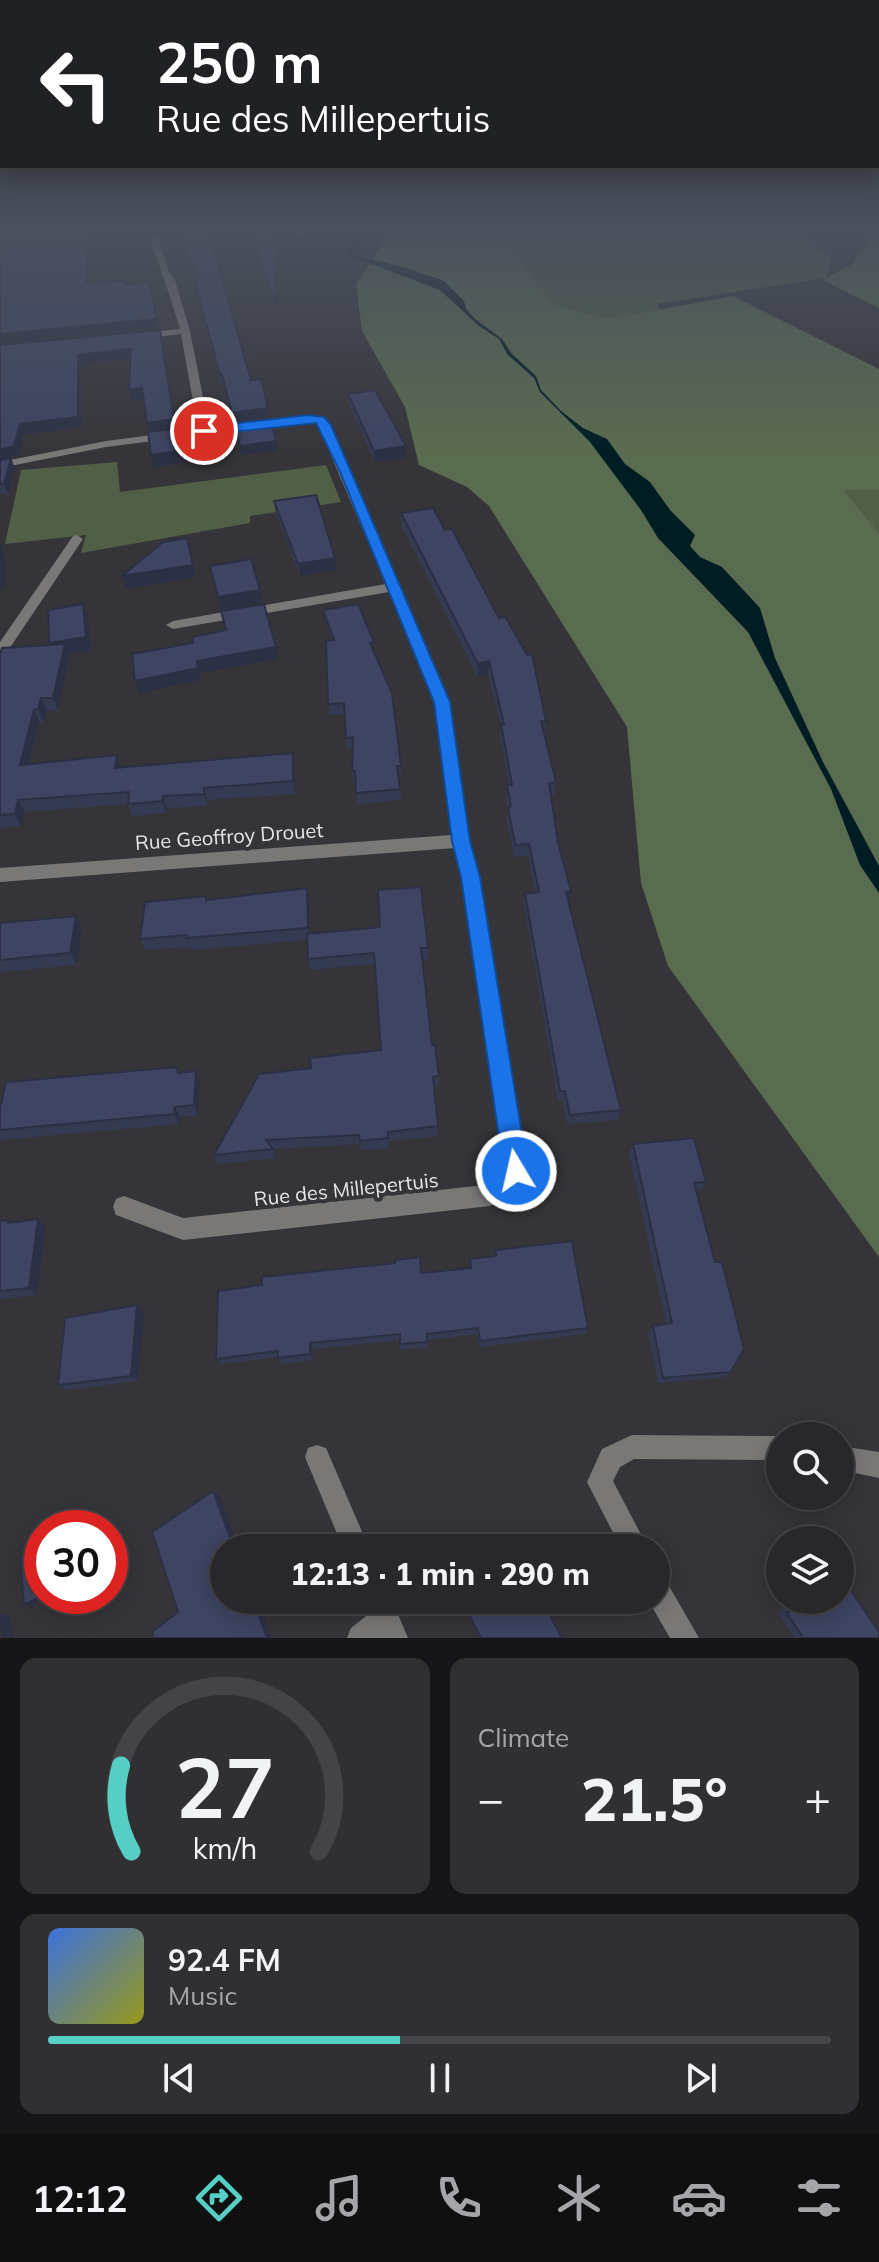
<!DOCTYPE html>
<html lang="en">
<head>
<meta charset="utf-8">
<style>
	:root { --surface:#28282b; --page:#303033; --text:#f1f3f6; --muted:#a5a6a9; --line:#444447; --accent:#56cec4 }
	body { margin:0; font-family:Mulish,sans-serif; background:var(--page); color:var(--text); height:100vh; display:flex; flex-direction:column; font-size:30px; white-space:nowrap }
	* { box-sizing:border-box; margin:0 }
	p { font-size:26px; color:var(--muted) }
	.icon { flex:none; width:44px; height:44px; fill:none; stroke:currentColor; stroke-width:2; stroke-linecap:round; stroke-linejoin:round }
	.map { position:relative; height:1638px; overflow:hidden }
	.drawer { display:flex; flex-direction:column; gap:20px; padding:20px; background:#161618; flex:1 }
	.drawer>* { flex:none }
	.guide { position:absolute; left:0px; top:0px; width:880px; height:168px; box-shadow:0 4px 20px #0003,0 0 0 2px var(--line); background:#202124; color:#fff; overflow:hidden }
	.buttons { position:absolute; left:766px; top:1422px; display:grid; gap:16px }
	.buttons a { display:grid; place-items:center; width:88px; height:88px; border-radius:50%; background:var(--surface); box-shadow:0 4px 20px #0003,0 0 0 2px var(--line); font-size:40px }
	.speed { position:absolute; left:24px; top:1510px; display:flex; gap:16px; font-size:40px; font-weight:700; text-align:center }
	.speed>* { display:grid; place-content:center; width:104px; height:104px; border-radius:50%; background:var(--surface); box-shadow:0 4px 20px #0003,0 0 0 2px var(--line); line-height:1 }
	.speed .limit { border:12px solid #d22; background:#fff; color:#111 }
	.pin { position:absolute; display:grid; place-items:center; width:68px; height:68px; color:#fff; margin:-34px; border:4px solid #fff; border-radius:50%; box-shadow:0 2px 8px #0007 }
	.me { position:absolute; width:88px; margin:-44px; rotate:351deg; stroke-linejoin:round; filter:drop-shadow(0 0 6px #0008) }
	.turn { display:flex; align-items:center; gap:28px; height:168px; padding:0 24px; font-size:36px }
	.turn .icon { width:104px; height:104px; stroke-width:2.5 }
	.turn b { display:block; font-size:56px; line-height:68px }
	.big { font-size:60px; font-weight:800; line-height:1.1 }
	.drawer .card { flex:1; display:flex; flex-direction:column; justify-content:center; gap:12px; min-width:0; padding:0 28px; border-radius:16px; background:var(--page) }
	.drawer .dial { align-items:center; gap:0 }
	.dial svg { height:208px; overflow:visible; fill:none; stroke:var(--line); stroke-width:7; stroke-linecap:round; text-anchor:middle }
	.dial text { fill:var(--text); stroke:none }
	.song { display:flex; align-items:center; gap:24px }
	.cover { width:96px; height:96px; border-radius:12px; background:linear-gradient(135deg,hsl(220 70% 55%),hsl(60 70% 35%)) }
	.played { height:8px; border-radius:4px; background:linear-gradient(90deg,var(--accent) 45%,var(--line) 45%) }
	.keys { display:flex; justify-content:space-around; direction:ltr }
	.heat { display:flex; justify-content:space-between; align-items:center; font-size:44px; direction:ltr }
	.drawer .tiles { flex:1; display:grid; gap:20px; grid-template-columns:1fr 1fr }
	.card:last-child { grid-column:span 2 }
	.trip { position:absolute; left:210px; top:1534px; width:460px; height:80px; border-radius:40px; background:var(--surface); box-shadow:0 4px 20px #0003,0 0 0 2px var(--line); font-weight:800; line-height:80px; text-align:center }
	.tab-bar { display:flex; height:128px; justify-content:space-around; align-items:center; background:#101011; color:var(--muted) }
	.tab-bar .icon { width:56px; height:56px }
	.tab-bar .selected { color:var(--accent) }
	.tab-bar b { font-size:36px; color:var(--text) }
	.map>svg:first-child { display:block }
</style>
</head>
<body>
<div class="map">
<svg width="879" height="1638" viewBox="0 0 879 1638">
	<rect width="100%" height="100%" fill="#353539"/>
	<!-- green -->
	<path fill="#505f46" d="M439 226H796L832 260 826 278 657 304 665 315 538 325 487 242 442 237Z
		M117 462 120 492 326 465 341 502 250 516V523L81 553 86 535 5 544 21 470Z
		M879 490V533L843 491Z"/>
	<!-- forest -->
	<path fill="#5a6c4f" d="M860 226H879V308L822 280 853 264 870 237Z
		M386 239H464L509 248 554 306 609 319 733 296 879 369V490L844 491 879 533V1257L668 966 641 883 627 727 489 506 467 487 419 465 405 407 362 331 356 284Z"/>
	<!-- water -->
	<path fill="#001d24" d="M357 226 365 231 350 254 407 268 444 281 464 301 466 309 474 318 502 339 512 354 536 376 541 390 561 411 583 428 607 439 625 464 650 482 670 510 695 535 690 546 700 557 722 567 760 608 775 658 823 762 879 866V893L860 865 831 789 748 632 658 538 641 510 590 442 540 392 534 378 507 354 499 339 479 326 440 290 345 254 363 231Z"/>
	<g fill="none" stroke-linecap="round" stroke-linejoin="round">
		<!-- street -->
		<path fill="#7a7877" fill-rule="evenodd" d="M274 226H286L305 233 301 235Z
			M154 236 158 238 169 272 175 280 190 331 209 428 308 415 324 418 329 423 449 702 469 841 478 877 526 1171C521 1185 504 1200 490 1206L183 1240 116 1215 113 1207 116 1199 124 1196 183 1218 485 1185 505 1167 462 877 455 848 0 882V868L452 835 435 702 389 592 173 629 166 625 173 621 386 584 317 423 308 421 106 447 0 468V462L106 441 198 429 181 334 139 339 134 336 139 333 180 329C171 297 160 269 150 238Z
			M77 535 83 539 5 655 0 656V642L73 536Z
			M632 1435 780 1436V1460L634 1459 620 1467 613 1481 648 1548H621L587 1482 602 1449Z
			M317 1445 326 1448 369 1548H343L305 1457 308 1448Z
			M840 1446 879 1452V1478L840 1470Z
			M656 1575 665 1579 699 1638H670L648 1600H656Z
			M365 1600H392L408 1638H347L351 1628 370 1613Z"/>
	</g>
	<!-- wall -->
	<path fill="#353a53" d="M179 226H207L251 380 268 408 269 417 233 422 224 383 221 384 196 286 194 278H197L186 250Z
		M246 226H277V303H274Z
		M160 330 176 429 183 463 154 467 151 455 149 432 144 398 132 400 131 359 81 364V427L24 434 18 455 7 459 15 468 8 494 0 495V345Z
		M348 394 406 446V458L375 462 349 405Z
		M274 501 336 570 300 576 276 514Z
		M401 513 546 721 544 733 556 782 554 795H551L568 903 621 1110 617 1120 567 1124 563 1101H558L524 905 525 894 535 892 528 856 514 857 507 819 508 808 506 797 507 785H509L500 737 501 725 488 674 477 676 401 525Z
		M323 610 374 653 401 766V777H399L401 800 357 804 356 782H353L352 771 353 749H347L344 714 330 715 328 704 332 640 325 621Z
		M88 617 91 650 68 654 69 657 58 710 47 711 44 722H39L29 764 117 755 122 767 293 753 295 765V794L207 800V806L167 808 166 813 132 816 128 804 25 812 21 826 0 828V654L50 645Z
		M307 888 309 900 310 934 428 948V959L422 960 432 1045 439 1076V1086L434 1087 438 1136 389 1141V1148L361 1151 360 1144 273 1149 276 1158 218 1164 214 1155 311 1068 381 1050 375 964 310 970 308 959V940L191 950 190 947 145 950 140 939 207 899Z
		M0 923 82 928 77 965 0 972Z
		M196 1071 200 1081 198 1115 180 1117 179 1124 0 1140V1105L180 1072Z
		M633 1144 706 1182 701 1190 696 1191 731 1372 725 1377 658 1383 648 1333 653 1326 666 1324 629 1153Z
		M38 1219 46 1227 37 1295 0 1299V1221L9 1220 12 1223Z
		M495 1250 588 1328 585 1334 479 1347 477 1334 427 1340 428 1347 401 1350 400 1340 313 1349V1360L281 1364 278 1357 221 1364 216 1359 421 1273 469 1268 470 1259 494 1256Z
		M137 1305 144 1312 138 1381 67 1390 58 1385Z
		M792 1600H840L879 1638H794L778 1613Z"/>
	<!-- shaded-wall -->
	<path fill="#2b3044" d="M17 226H28L12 241 9 233Z
		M277 226V303H274V297Z
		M88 227 90 235 88 293 86 284Z
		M157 319 159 328 0 343V334Z
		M162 339 176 429 149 432 147 423Z
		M131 349 134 359 81 364V427L24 434 18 455 0 461V450L20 424 78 355Z
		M142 388 145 398 132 400 129 390Z
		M268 408 269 417 233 422 232 413Z
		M178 441 183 463 154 467 151 455Z
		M276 441 278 451 241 455 240 446Z
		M406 446V458L375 462 374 451Z
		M11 458 15 468 8 494 4 484Z
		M1 544 4 553 6 586 1 587V594H0Z
		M335 558 336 570 300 576 298 564Z
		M193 565 196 577 126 589 122 576Z
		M260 590 262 602 221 610 218 597Z
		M83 604 88 617 91 650 68 654 69 657 58 710 53 698 54 656 49 643Z
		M276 647 278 659 200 673 201 680 139 693 135 681 197 661Z
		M489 661 488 674 477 676 478 664Z
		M41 698 47 711 44 722 38 709Z
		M34 710 39 722 26 777 20 765Z
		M293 753 295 765V794L293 781Z
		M117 755 122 768H115Z
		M204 788 207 800V806L204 794Z
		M163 796 167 808 166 813 162 801Z
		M18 800 25 812 21 826 15 814Z
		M307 888 309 900 310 940 308 928Z
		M571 891 569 903 566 892Z
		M76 916 82 928 77 965 70 953Z
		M196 1071 200 1081 198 1115 194 1105Z
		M175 1107 180 1117 179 1124 174 1114Z
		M38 1219 46 1227 37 1295 29 1288Z
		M137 1305 144 1312 138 1381 131 1376Z
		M310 1343 313 1349V1360L310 1354Z
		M213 1491 219 1494 239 1548H234Z
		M42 1596H48L29 1605H24Z
		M253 1600H258L272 1638H267Z
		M0 1615H9L14 1638H3L0 1626Z"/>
	<!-- building -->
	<path fill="#3e4461" stroke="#2b3044" stroke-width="2" d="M0 226H17L9 233 88 227 86 284 125 280 126 285 149 282 157 319 0 334Z
		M180 226H207L251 380 261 379 268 408 232 413 222 375H220L194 278H199L184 243Z
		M247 226H277L276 297H274Z
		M160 330 174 419 147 423 142 388 129 390 131 349 78 355V417L20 424 14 446 0 450V345Z
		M375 390 406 446 374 451 348 394Z
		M271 419 276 441 240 446 234 423Z
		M176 429 180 451 151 455 148 432Z
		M11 458 4 484H0V460Z
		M316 495 335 558 298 564 274 501Z
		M433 508 445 530 452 529 499 618 505 616 527 655 532 654 546 721H541L556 782 549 783 558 842 571 891 566 892 621 1110 570 1115 565 1091H560L525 894 539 892 529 844 515 845 508 807 511 806 507 785H512L501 724H504L489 661 478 664 401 513Z
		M187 538 193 565 122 576 163 542Z
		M0 544 2 577H0Z
		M251 559 260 590 218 597 210 566Z
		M83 604 86 637 49 643 48 610Z
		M264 604 276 647 197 661 198 668 135 681 132 654 193 643 192 637 226 630 221 611Z
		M358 604 374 642 370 643 392 693 401 766H397L400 789 356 793 355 771H352L353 737 346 738 344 703 328 704 326 641 334 640 323 610Z
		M65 644 53 698H41L38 709 34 710 20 765 117 755 115 768 293 753V781L204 788V794L163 796 162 801 128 804 129 792 18 800 15 814 0 815V654L2 648Z
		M421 887 428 948H421L432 1045H435L439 1076 433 1077 438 1126 388 1132V1138L360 1141 359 1135 266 1140 273 1149 214 1155 259 1074 311 1068 310 1058 381 1050 374 953 308 959 307 934 380 927 378 890Z
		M307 888 308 928 187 938V935L140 939 145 902 206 896V900Z
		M76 916 70 953 0 960V923Z
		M177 1067 178 1073 196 1071 194 1105 175 1107 174 1114 0 1130V1105L1 1104 6 1082Z
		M694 1138 706 1182 694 1183 715 1262H722L744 1349 731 1372 663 1378 653 1326 672 1323 633 1144Z
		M38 1219 29 1288 0 1291V1221L9 1220 8 1223Z
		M572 1241 588 1328 480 1341 478 1328 427 1334V1342L400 1344V1334L310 1343V1354L278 1358V1351L216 1359 218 1291 262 1285V1277L395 1263 396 1260 420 1257 421 1273 471 1268 470 1259 496 1256 495 1250Z
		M137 1305 131 1376 58 1385 65 1318Z
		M213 1491 234 1548H224V1600H253L267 1638H154L152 1632 178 1612 152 1532Z
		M497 1538 502 1548H484Z
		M42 1546V1596L24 1605 20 1557Z
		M840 1575 879 1632V1638H803L787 1613 801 1600H840Z
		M462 1600H542L562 1638H481Z"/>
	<!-- sky -->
	<linearGradient id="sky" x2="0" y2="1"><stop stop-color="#1d1d1f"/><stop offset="0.5" stop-color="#4b515f"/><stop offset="1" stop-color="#4b515f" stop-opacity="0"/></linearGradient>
	<rect width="879" height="455" fill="url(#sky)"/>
	<!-- route -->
	<path fill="#1a73e8" stroke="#114b97" stroke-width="2" d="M308 415 324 417 331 425 450 702 470 841 480 877 528 1171 524 1180 516 1183 508 1180 504 1171 461 877 452 841 434 702 340 472 316 423 204 435 198 431 204 427Z"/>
	<g text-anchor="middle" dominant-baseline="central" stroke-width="8" stroke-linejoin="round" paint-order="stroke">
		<!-- street labels -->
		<g font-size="20" fill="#e5e6e8" stroke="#353539">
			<text transform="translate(229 836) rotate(-4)">Rue Geoffroy Drouet</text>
			<text transform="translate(346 1189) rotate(-6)">Rue des Millepertuis</text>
		</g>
	</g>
</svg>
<div class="buttons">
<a><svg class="icon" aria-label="search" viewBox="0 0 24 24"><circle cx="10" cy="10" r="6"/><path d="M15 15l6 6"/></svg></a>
<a><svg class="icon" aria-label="layers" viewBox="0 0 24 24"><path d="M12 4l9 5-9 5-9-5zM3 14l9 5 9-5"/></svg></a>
</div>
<div class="speed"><div class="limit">30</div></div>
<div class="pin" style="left:204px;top:431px;background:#d93025"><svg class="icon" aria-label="arrive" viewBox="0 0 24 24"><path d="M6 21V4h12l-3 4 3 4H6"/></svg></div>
<svg class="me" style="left:516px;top:1171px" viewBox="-20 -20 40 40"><circle r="17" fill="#1a73e8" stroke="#fff" stroke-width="3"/><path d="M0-11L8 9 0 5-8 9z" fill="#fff"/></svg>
<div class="trip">12:13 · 1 min · 290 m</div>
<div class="guide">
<div class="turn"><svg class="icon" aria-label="left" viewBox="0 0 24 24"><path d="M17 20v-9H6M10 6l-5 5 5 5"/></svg><div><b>250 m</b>Rue des Millepertuis</div></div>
</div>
</div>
<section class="drawer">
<div class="tiles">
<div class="card dial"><svg viewBox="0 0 100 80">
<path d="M14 69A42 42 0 1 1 86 69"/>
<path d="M14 69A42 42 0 0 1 10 36" stroke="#56cec4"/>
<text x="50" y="56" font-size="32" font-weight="700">27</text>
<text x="50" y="72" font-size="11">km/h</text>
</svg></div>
<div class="card"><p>Climate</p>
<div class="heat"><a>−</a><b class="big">21.5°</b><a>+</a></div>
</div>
<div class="card">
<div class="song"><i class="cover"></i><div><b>92.4 FM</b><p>Music</p></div></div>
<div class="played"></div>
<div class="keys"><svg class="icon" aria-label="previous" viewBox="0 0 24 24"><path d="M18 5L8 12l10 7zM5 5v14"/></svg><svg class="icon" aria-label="pause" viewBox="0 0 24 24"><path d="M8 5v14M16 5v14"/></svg><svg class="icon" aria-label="next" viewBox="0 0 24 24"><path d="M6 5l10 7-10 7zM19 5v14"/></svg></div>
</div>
</div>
</section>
<nav class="tab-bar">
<b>12:12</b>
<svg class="icon selected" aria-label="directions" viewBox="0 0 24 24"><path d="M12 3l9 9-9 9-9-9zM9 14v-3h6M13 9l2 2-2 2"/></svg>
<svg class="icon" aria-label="music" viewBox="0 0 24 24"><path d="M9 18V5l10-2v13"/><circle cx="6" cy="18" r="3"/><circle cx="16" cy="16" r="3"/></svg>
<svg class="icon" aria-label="phone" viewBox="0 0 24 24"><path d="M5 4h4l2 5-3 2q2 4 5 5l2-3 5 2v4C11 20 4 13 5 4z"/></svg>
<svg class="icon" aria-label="climate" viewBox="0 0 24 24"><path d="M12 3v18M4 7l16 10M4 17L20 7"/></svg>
<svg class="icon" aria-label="car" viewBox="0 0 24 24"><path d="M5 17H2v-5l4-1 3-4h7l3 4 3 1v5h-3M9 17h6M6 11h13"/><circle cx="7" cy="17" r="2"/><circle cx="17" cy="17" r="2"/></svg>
<svg class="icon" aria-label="filters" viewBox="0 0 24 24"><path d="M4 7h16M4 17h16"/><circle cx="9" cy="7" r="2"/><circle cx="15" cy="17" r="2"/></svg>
</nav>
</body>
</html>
